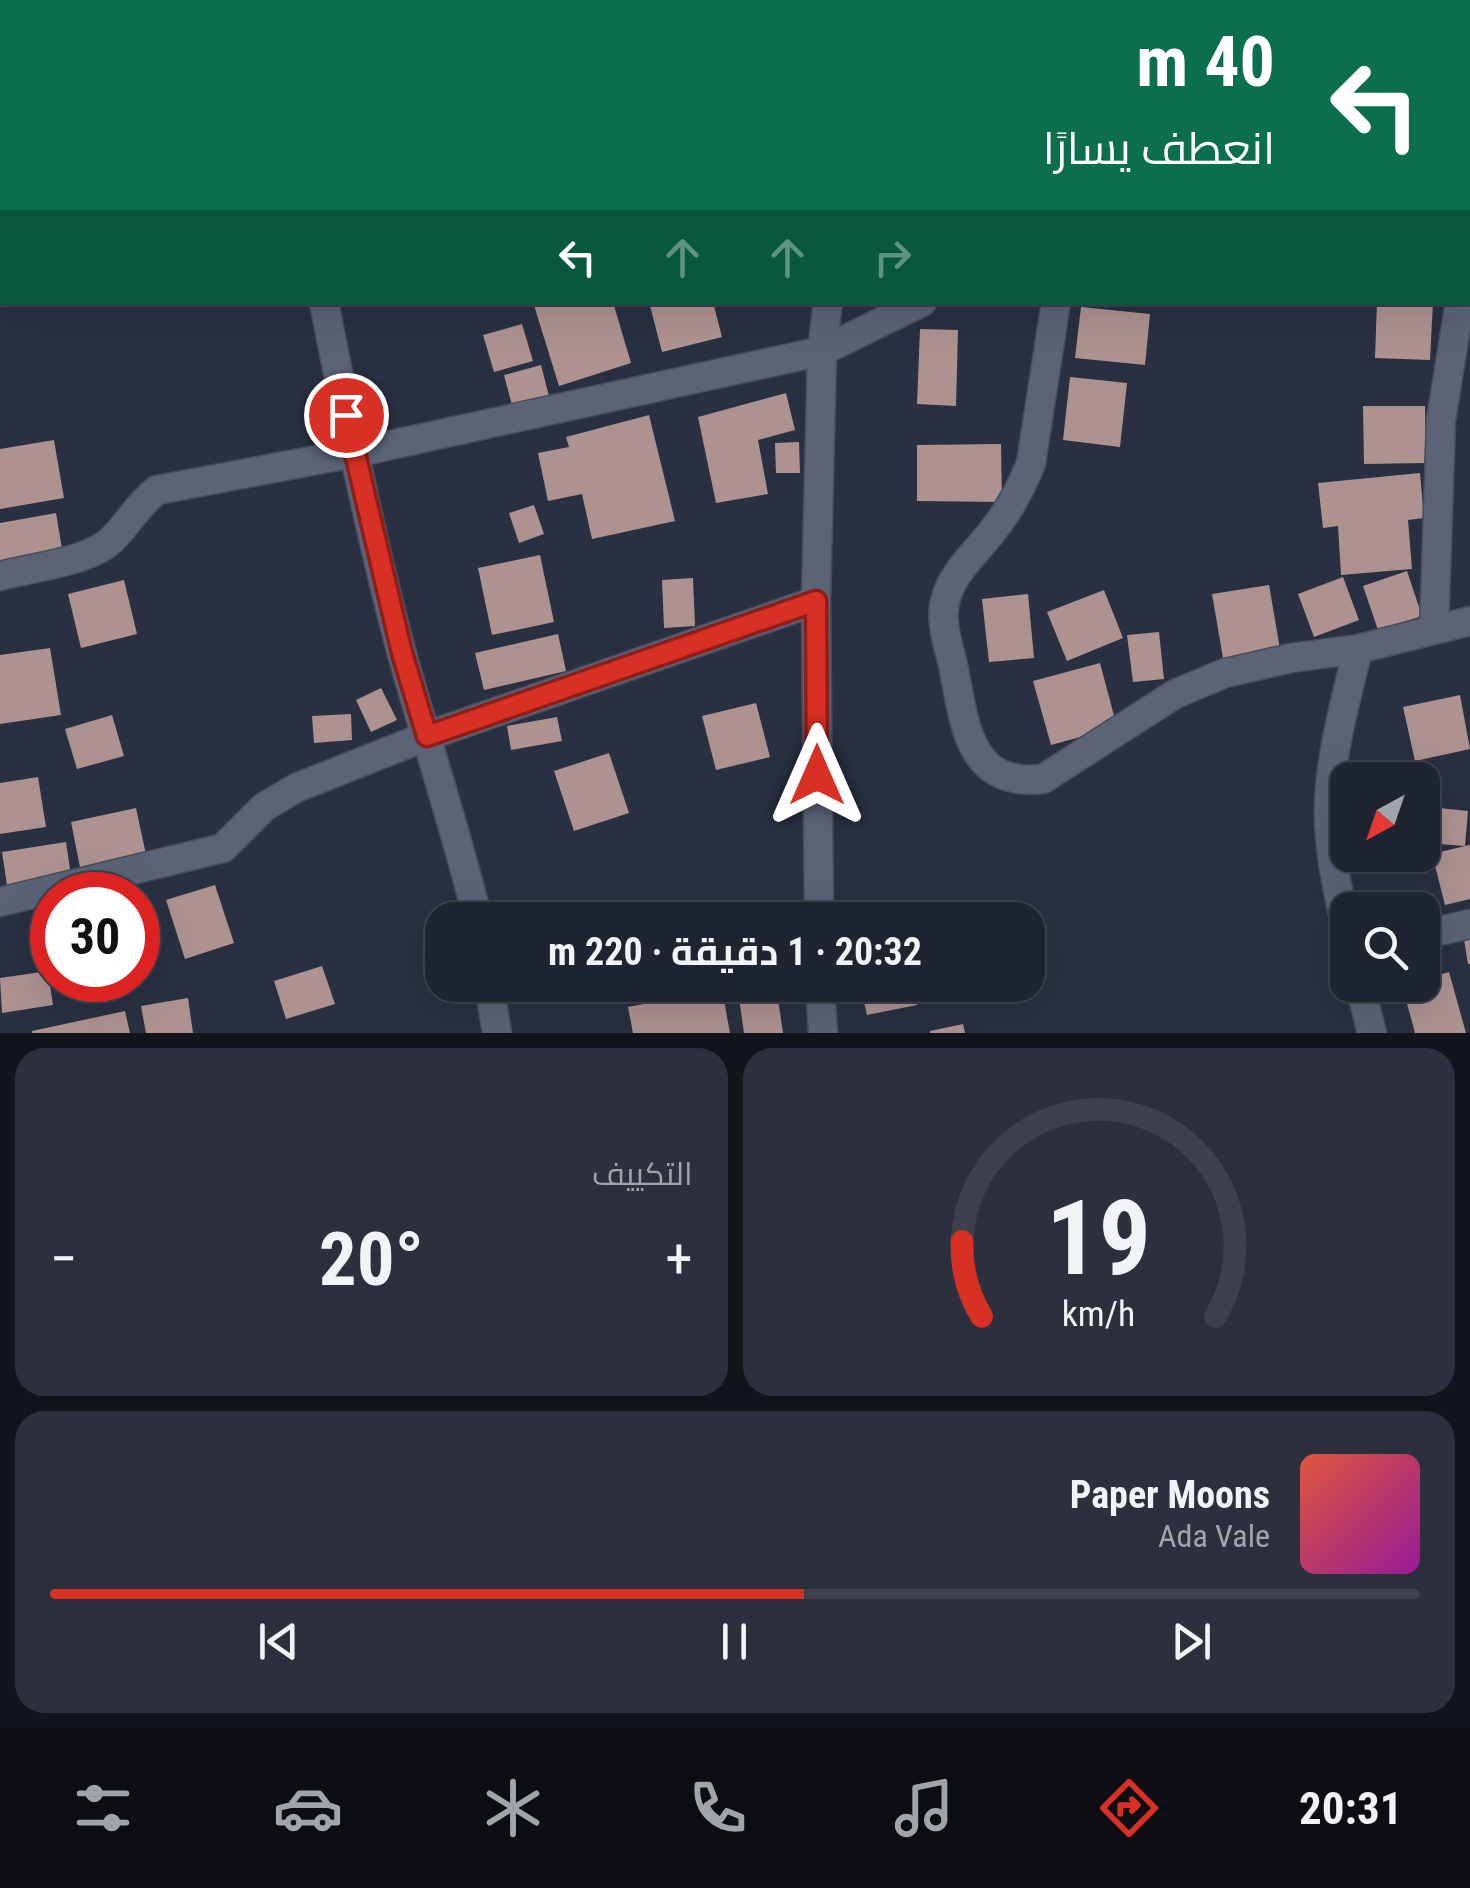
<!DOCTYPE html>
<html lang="ar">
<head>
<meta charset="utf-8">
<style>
	:root { --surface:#1f2431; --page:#2c303d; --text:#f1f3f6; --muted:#a1a4ab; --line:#3c414d; --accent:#d93025 }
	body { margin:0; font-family:"Roboto Condensed",Cairo,sans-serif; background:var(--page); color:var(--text); direction:rtl; height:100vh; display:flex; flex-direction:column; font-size:38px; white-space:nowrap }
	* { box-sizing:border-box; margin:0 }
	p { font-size:32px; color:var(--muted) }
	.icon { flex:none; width:55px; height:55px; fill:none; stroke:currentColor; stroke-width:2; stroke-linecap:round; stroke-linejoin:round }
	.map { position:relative; height:1033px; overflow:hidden; direction:ltr }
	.sheet { display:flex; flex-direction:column; gap:15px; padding:15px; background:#11141b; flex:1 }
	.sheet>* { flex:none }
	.hud { position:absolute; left:0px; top:0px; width:1470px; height:305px; box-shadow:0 10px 40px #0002,0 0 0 2px var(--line); direction:rtl; background:#0b6e4f; color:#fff; overflow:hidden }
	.needle { width:65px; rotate:220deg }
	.controls { position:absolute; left:1330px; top:762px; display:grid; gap:20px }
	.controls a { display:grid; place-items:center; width:110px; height:110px; border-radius:20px; background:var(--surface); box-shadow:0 10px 40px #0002,0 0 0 2px var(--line); font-size:50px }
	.speed { position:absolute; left:30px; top:872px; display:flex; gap:20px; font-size:50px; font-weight:700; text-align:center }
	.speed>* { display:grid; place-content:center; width:130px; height:130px; border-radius:50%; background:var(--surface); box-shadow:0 10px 40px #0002,0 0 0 2px var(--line); line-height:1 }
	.speed .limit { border:15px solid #d22; background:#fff; color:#111 }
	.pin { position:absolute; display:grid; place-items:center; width:85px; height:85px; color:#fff; margin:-42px; border:5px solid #fff; border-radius:50%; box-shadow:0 2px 10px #0007 }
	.me { position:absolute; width:110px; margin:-55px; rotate:0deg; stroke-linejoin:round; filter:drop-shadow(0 0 8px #0008) }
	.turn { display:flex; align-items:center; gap:35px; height:210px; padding:0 30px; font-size:45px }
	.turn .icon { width:130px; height:130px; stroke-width:2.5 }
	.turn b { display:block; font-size:70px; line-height:85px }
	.lanes { display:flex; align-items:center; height:95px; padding:0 30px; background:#0003; justify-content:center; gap:50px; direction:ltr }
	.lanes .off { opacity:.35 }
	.big { font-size:75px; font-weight:700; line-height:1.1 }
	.sheet .tile { flex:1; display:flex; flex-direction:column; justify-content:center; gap:15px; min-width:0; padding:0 35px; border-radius:30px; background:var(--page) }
	.sheet .dial { align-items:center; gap:0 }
	.dial svg { height:260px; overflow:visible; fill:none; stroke:var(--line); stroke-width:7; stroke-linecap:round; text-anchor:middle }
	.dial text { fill:var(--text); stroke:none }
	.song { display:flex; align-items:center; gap:30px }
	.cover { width:120px; height:120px; border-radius:15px; background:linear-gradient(135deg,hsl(10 70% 55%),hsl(300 70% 35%)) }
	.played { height:10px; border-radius:5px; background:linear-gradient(90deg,var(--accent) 55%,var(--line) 55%) }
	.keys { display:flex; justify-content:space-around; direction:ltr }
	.heat { display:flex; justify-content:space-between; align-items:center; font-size:55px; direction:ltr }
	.sheet .tiles { flex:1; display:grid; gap:15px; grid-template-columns:1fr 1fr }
	.tile:last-child { grid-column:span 2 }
	.trip { position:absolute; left:425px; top:902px; width:620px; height:100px; border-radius:30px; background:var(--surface); box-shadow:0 10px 40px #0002,0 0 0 2px var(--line); font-weight:700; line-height:100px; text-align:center; direction:rtl }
	.menu { display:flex; height:160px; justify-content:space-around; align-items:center; background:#0c0e14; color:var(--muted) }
	.menu .icon { width:70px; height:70px }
	.menu .on { color:var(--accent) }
	.menu b { font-size:45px; color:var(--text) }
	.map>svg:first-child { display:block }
</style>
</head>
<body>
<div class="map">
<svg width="1470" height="1033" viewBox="0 0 1470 1033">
	<rect width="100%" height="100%" fill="#293041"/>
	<!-- building -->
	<path fill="#ad9290" d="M533 302H613L631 363 559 386Z
		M649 302H713L722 337 662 352Z
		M1377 302H1433L1430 360 1375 358Z
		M1081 307 1150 314 1145 365 1075 358Z
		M522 324 533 361 494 372 483 335Z
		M920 329 958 330 956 406 917 404Z
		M541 365 551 404 514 413 504 375Z
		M1070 377 1127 383 1120 447 1063 440Z
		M786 393 795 430 758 440 768 494 716 503 698 417Z
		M1363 406H1425L1426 463 1364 464Z
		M649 415 675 521 592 539 582 494 548 501 538 453 569 447 566 437Z
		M54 440 64 498 0 509V449Z
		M799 442 800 473H776L775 443Z
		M1001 444 1002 502 917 501V445Z
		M1420 473 1424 518 1408 520 1412 569 1341 575 1338 526 1323 528 1318 483Z
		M534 505 544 534 519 543 509 513Z
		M56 513 63 555 0 566V523Z
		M540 555 554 622 492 635 478 568Z
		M1407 571 1422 616 1378 630 1363 586Z
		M1343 577 1359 620 1314 637 1298 594Z
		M693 578 695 626 664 628 662 580Z
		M124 580 137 634 81 648 68 594Z
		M1269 585 1280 649 1223 658 1212 594Z
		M1104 590 1123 638 1067 661 1047 612Z
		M1028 594 1034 658 989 662 982 599Z
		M1159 632 1164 679 1133 682 1127 635Z
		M558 634 566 671 484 690 475 653Z
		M50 648 61 715 0 724V655Z
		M1100 663 1117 727 1051 745 1033 681Z
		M381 688 397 720 371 732 356 700Z
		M1460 695 1470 749 1415 761 1403 707Z
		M756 703 770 757 716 770 702 716Z
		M351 714 352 740 314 743 312 716Z
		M112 715 124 756 77 769 65 729Z
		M557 717 562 741 511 750 507 726Z
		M609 753 629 813 574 831 554 771Z
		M38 777 46 827 0 834V783Z
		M1430 807 1468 811 1465 846 1470 845V899L1445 905 1432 854 1465 846 1427 843Z
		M136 808 147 859 81 872 71 822Z
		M66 842 72 882 8 892 2 852Z
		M215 885 234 943 185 959 166 900Z
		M1470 932V964H1468L1463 933Z
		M138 937 148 973 138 975Z
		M322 966 335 1004 286 1019 274 981Z
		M48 971 53 1005 2 1013 0 978Z
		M1449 972 1466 1033H1415L1402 985H1422V980Z
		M84 980H113V981L86 988Z
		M514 985H543L544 990 518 998Z
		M776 985 783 1033H744L738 991Z
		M860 985H913L917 1005 867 1015Z
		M928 985H964L965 991 929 994Z
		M722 989 730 1033H633L628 1007Z
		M188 998 193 1033H146L141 1006Z
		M125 1011 130 1033H32V1031Z
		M963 1024 965 1033H930V1031Z"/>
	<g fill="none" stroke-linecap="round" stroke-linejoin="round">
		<defs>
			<path id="minor" d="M377 2 384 0
				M892 2 893 0
				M1468 116 1470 83
				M0 122 2 121
				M324 302C347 420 371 539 402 654 427 743 456 830 478 920
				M1056 302 1031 463C1022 486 1010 509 994 529 978 551 953 571 946 598 939 619 948 644 953 665 965 723 967 787 1043 779L1175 694 1225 673 1291 658 1358 649 1470 621
				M0 576C29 568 85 562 108 543 126 528 137 505 157 490L354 453 822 351 922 302
				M1434 630 1441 420 1460 302
				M0 902 223 848 264 807 296 788 427 736 816 601
				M819 920 816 601 822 351 828 302
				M1422 935 1470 924
				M1348 936C1337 888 1325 838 1330 788 1334 741 1347 695 1358 649
				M489 985 497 1033
				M820 985 823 1033
				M1360 985 1372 1033"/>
		</defs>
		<!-- minor casing -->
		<use href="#minor" stroke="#474d5b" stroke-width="31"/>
		<!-- minor -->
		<use href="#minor" stroke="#5b6377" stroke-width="28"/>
	</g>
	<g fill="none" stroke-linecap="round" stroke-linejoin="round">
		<defs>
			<path id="route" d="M346 415 402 653 427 736 816 601 817 775"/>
		</defs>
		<!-- route casing -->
		<use href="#route" stroke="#8d1f18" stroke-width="25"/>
		<!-- route -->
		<use href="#route" stroke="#d93025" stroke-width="18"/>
	</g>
</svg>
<div class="controls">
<a><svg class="needle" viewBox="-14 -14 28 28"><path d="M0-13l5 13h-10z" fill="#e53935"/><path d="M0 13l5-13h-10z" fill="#a1a4ab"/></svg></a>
<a><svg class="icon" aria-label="search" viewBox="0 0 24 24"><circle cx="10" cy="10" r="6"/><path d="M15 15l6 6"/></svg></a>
</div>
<div class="speed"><div class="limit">30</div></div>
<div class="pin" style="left:346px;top:415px;background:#d93025"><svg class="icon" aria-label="arrive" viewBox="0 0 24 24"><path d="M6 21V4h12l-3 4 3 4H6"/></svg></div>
<svg class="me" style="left:817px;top:775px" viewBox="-20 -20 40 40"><path d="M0-17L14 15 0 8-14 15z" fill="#d93025" stroke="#fff" stroke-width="4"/></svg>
<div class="trip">20:32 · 1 دقيقة · 220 m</div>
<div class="hud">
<div class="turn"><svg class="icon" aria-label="left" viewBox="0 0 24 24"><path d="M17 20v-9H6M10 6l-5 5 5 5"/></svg><div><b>40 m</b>انعطف يسارًا</div></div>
<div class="lanes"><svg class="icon" aria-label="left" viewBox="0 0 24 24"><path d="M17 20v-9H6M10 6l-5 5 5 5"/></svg><svg class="icon off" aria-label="ahead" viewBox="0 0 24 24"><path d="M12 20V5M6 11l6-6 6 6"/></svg><svg class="icon off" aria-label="ahead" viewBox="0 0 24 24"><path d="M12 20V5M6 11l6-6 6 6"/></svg><svg class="icon off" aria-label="right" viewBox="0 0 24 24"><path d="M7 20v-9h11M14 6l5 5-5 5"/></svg></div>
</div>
</div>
<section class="sheet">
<div class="tiles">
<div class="tile dial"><svg viewBox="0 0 100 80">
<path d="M14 69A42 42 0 1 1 86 69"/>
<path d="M14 69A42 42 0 0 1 8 46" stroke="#d93025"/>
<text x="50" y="56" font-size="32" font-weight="700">19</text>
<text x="50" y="72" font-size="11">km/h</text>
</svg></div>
<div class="tile"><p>التكييف</p>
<div class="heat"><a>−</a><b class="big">20°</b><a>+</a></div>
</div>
<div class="tile">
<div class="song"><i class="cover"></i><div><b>Paper Moons</b><p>Ada Vale</p></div></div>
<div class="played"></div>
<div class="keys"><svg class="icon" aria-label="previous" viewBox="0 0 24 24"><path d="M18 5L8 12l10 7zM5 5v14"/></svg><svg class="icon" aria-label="pause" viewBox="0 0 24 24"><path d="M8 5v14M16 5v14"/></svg><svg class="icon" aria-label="next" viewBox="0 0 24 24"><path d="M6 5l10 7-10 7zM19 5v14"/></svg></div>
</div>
</div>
</section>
<nav class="menu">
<b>20:31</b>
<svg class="icon on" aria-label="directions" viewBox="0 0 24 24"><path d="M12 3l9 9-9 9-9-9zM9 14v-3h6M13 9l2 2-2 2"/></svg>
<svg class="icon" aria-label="music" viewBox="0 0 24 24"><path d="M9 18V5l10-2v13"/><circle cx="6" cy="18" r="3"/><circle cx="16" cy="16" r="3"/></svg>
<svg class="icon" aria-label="phone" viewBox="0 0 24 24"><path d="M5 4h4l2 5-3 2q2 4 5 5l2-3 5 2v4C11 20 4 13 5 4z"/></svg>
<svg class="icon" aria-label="climate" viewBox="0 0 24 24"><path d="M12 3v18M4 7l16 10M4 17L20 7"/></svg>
<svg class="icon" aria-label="car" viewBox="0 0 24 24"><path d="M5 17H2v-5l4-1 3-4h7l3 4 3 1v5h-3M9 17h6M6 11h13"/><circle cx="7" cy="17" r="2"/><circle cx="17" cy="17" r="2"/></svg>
<svg class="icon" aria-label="filters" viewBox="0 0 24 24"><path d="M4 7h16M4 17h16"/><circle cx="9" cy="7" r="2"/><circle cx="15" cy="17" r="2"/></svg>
</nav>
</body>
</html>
